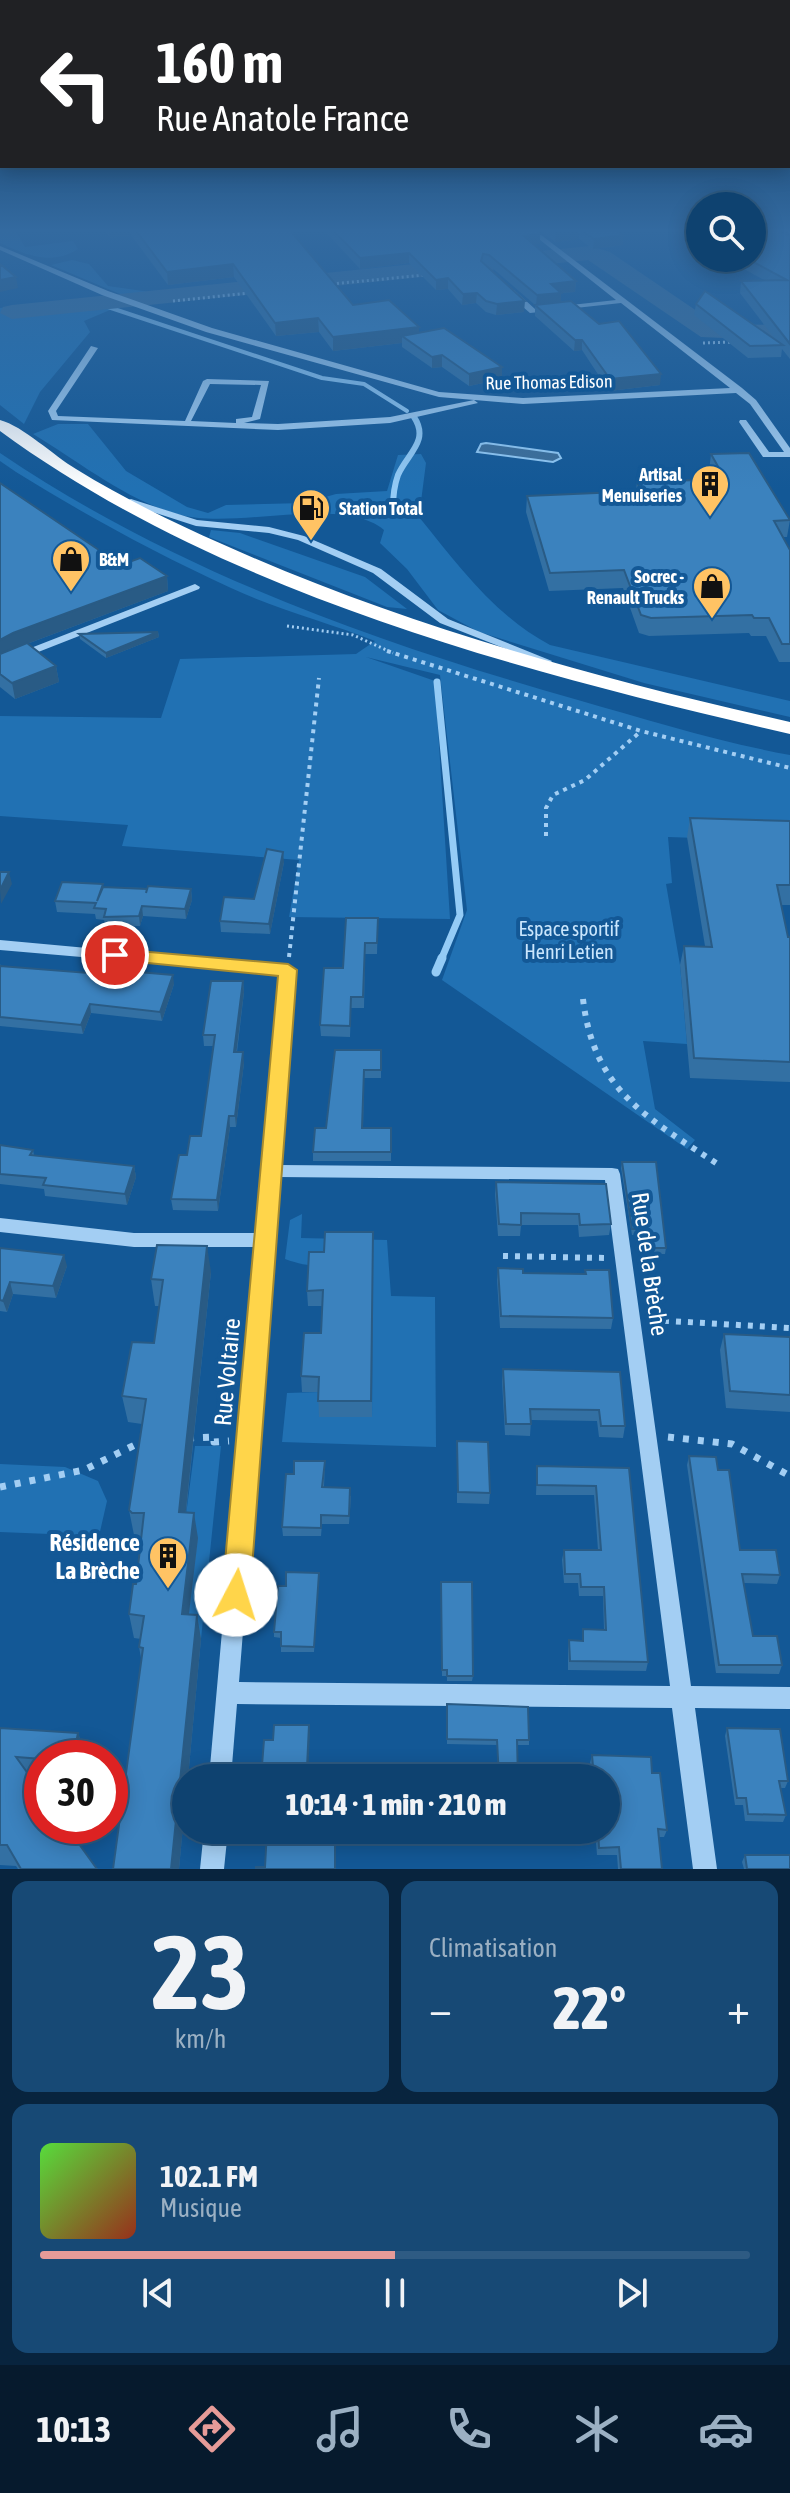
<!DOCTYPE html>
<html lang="fr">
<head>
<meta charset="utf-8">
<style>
	:root { --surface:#0e4270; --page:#174975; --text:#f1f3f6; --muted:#9bb0c3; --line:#2e5b83; --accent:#e69b98 }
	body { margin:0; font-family:"Asap Condensed",sans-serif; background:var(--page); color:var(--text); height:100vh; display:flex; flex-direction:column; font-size:30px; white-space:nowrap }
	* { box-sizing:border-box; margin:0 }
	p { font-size:26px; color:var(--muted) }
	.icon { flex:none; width:44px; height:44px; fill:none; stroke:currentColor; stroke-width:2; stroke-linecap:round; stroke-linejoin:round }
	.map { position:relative; height:1869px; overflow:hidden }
	.sheet { display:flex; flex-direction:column; gap:12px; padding:12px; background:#08243e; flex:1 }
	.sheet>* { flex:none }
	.top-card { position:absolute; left:0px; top:0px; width:790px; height:168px; box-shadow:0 4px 20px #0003,0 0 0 2px var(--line); background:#202124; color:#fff; overflow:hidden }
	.tools { position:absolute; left:686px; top:192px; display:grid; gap:16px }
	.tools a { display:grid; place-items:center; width:80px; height:80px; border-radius:50%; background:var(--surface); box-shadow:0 4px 20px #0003,0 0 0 2px var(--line); font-size:40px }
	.speed { position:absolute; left:24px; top:1740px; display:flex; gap:16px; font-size:40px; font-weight:700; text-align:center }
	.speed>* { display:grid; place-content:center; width:104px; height:104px; border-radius:50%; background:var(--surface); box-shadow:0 4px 20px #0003,0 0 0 2px var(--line); line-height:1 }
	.speed .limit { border:12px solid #d22; background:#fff; color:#111 }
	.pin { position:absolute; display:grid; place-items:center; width:68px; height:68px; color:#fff; margin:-34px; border:4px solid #fff; border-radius:50%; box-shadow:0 2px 8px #0007 }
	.me { position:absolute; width:88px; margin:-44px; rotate:5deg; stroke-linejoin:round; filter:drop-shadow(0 0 6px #0008) }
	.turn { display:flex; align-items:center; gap:28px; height:168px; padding:0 24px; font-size:36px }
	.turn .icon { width:104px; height:104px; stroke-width:2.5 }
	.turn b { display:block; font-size:56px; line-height:68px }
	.big { font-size:60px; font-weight:800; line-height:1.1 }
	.sheet .card { flex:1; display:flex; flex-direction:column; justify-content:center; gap:12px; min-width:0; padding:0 28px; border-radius:16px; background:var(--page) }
	.sheet .dial { align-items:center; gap:0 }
	.dial b { font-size:104px; line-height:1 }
	.song { display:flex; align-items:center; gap:24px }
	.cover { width:96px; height:96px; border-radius:12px; background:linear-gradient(135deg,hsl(110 70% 55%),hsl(10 70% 35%)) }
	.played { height:8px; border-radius:4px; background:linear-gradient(90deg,var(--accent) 50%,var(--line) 50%) }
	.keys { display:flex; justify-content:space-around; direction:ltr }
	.heat { display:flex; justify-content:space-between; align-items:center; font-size:44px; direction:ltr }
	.sheet .tiles { flex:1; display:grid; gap:12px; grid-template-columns:1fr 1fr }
	.card:last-child { grid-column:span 2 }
	.trip { position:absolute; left:172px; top:1764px; width:448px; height:80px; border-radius:40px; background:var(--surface); box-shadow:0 4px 20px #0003,0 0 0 2px var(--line); font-weight:800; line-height:80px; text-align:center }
	.tab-bar { display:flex; height:128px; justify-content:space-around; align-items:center; background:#061a2d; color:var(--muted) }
	.tab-bar .icon { width:56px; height:56px }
	.tab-bar .current { color:var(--accent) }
	.tab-bar b { font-size:36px; color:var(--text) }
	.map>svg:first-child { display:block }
</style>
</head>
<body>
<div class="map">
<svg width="790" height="1869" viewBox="0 0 790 1869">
	<rect width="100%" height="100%" fill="#135896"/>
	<!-- green -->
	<path fill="#2171b3" d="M0 228H23L15 230 25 247 73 241 78 249C52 266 26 255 0 243Z
		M72 260 89 264 108 286 157 293 127 297 51 265Z
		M91 298 117 307 84 321 90 332 40 392 24 424 0 405V308Z
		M58 424H88L126 471 187 507 208 513 226 505 304 503 336 494 387 491 398 455 421 454 426 463 419 517C458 565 495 616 550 645L790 701V717L644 683 479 632 438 610 407 569 380 543 384 530C341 494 234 531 177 514 126 500 78 461 33 434Z
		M0 453C174 571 377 643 578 700 648 720 719 742 790 755V841L668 837 672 883 666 884 680 965 687 1044 643 1041 655 1109 695 1140 687 1149 442 980 467 910 440 675 366 657 435 681 450 919 289 917 299 860 122 846 128 825 0 816V716L161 718 180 659 356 654 375 641C327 622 278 610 231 588 157 554 85 515 16 472L0 461Z
		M211 530 240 533 365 577 407 609 387 607 209 537Z
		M302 1214 301 1238 387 1240 391 1296 435 1297 436 1447 282 1442 287 1393 320 1392 319 1417 372 1416 373 1249C337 1263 324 1273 285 1259L290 1220Z
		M195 1446H221L201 1639 186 1638 183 1538Z
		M0 1464 65 1467 98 1481 107 1501 99 1536 0 1532Z"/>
	<!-- water -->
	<path fill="#3c6e9a" stroke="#94cbf6" stroke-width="2" d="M486 443 558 453 561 458 553 462 477 452 481 444Z"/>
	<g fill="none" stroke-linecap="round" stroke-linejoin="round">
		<!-- stream-far3 -->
		<path stroke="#94cbf6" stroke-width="4" d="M96 303 322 378 364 384 407 411"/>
		<!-- stream-far2 -->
		<path stroke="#94cbf6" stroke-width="6" d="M393 508C393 497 394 486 398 475 407 454 430 441 414 417"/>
		<!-- stream-far1 -->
		<path stroke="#94cbf6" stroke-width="7" d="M437 682 460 915 441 960"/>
		<!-- stream -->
		<path stroke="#94cbf6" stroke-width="9" d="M436 972 442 958"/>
		<!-- river -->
		<path fill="#3c6e9a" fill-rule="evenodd" d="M590 246 610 252 716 324 790 325V341L701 337 588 260 12 319 0 313 3 307 12 305Z"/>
		<!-- path-far3 -->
		<path stroke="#a3cef3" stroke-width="3" stroke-dasharray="2 3" stroke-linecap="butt" d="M332 284 425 275
			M173 301 250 293
			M703 343 733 342
			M287 626 353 635 393 653"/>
		<!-- path-far2 -->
		<path stroke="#a3cef3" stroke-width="4" stroke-dasharray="4 5" stroke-linecap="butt" d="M387 651 641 731 790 768
			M546 836V808L553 795 585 780 640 732
			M289 957 319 678"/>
		<!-- path-far1 -->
		<path stroke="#a3cef3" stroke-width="6" stroke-dasharray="5 7" stroke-linecap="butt" d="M583 999C594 1093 650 1119 722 1167
			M503 1256 606 1258
			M652 1320 790 1328"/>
		<!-- path -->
		<path stroke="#a3cef3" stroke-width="7" stroke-dasharray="6 9" stroke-linecap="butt" d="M668 1437 732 1444 790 1476
			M188 1438 214 1437V1442L229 1441
			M0 1487 84 1470 143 1441"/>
		<!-- minor -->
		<path fill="#a3cef3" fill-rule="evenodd" d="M525 228H532L742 388 756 400 790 448V457H763L739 422 740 420H746L769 452H784L750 404 736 393 523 404 439 397 206 332 102 295 0 250V246L108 291 212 328 439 392 523 398 730 388 621 303 530 313 508 294V290H514L535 309 616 300Z
			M782 228H790V233Z
			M91 346 98 348 56 411 58 416 185 421 203 381 207 379 269 381 260 419 244 423 278 424 390 417 474 400 478 403 390 423 278 430 52 420 48 411ZM210 384 261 385 252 417 236 419V423L191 421Z
			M131 499 197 520 269 527 304 536 381 569 448 619 552 661 550 663H542L440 623 373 573 298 540 269 533 196 526 128 504V500Z
			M195 584 200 587 199 589 0 667V660Z
			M0 940 293 967 295 970 280 1165 612 1168 618 1169 620 1174 691 1686 790 1687V1709L695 1708 717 1869H693L672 1708 237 1704 231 1778H209L256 1247H134L0 1232V1218L134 1233H257L280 974 0 950ZM279 1177 605 1180 670 1686 239 1682Z
			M204 1830H228L224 1869H200Z"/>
		<!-- highway -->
		<path fill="#fff" fill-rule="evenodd" d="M0 420C23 426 54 456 76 469 123 498 172 522 222 544 404 626 596 678 790 722V734C525 673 222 594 0 431Z"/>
	</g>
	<!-- wall -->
	<path fill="#3370a3" d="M102 228H288L353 305 502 367V379L469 386 442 367 432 368 402 347V343L333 351 319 332 276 336 234 277 168 285 131 235 110 238Z
		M322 228H533L540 234V244H534L576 281 575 292 561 293V302L660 385 609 391 582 350 574 351 535 316V305L489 265 485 264 524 312 496 315 486 312 476 303 462 305 448 289 436 290 409 263 360 269Z
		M537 228H613L623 235V245L593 249 579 239 555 242Z
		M684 228H700V245L686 237 687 230Z
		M790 236V359L782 349 781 357 748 358 694 315 696 304 775 339 740 293 741 281H766L724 258H752Z
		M711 454 790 520 787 537H783L790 550V662H779L766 636H751L749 633 649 636 639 633 623 588 549 591 526 512 527 496 636 491 637 482 714 479 709 471Z
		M0 483 121 565 167 576 168 591 27 644 56 666 59 682 15 699 0 687Z
		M158 632 159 637 106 658 80 639 79 634Z
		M690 818 790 821V905H781L788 937H790V1082L690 1078 680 965 684 946H705L687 837Z
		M284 862 270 934 221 932 220 921 254 899Z
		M103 884V887L191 889 192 900 186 919 143 916 140 926 106 927 104 920 96 919 95 914 57 912 55 901Z
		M378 918 377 954H365L364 1008H351L350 1037 321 1036 320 1025 343 968Z
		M0 964 1 966 174 984 162 1021 91 1013 83 1034 0 1026Z
		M243 981 244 992 237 1052 244 1063 236 1127H230L218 1211 173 1210 171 1199 187 1155 201 1136 213 1046H204L203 1035Z
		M335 1050H381V1078H364L363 1128H391V1161H313V1152L326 1128Z
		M0 1145 33 1150 34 1155 134 1166 136 1177 127 1205 45 1196 44 1189 0 1184Z
		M622 1162 666 1248 665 1254H641L639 1235H632L621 1168Z
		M496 1182 611 1224 609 1235 579 1237 578 1225H521L520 1236H498L495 1194Z
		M373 1232 372 1417H319L318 1392H302L301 1376 321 1333 322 1306H308L307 1291 324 1252Z
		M0 1248 67 1266 56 1298 13 1294 7 1312 0 1311Z
		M498 1268 523 1273 585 1274V1270L613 1318 611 1329 500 1328 497 1280Z
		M211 1272 186 1513 198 1538 189 1614 197 1615 201 1639 188 1778H186V1794L179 1869 139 1647 141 1639 134 1638 129 1614 136 1584 141 1538H137L134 1535 129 1510 142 1424 128 1422 122 1396 154 1343 159 1306H155L151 1279Z
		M724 1334 790 1337V1412L726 1408 720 1350Z
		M503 1369 620 1372 625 1426 623 1438 599 1437 597 1421 531 1420 530 1436 505 1435 502 1381Z
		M457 1441 490 1493 489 1504 457 1503Z
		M689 1456 740 1550 780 1575 777 1584 744 1583 753 1636 782 1665 779 1674 716 1673 687 1465Z
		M325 1461 324 1487 351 1496 349 1524H322L321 1536H283L282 1527 294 1474Z
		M537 1466 629 1468 648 1662 646 1671 568 1670V1649L569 1640 582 1641 583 1629 604 1630 603 1596H579L578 1583H564L562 1560 564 1550H598L594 1495H536Z
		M319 1573 314 1652H281V1638L274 1637V1632L286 1586Z
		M441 1582 473 1676 472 1681H447V1676H442Z
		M447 1704 529 1740V1745H517L518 1778H498L497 1745 447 1744Z
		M0 1728 78 1733 86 1756 42 1758V1780H32L97 1869H18L16 1866 0 1865Z
		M727 1728 788 1781 785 1788H781L786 1815 783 1822 745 1821 743 1805H735L725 1736Z
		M592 1755 652 1773 667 1830 664 1837H658L662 1869H618L617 1855H597L595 1830H606V1778H591L590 1763Z
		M745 1855 790 1869H744L742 1862Z"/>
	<!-- shaded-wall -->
	<path fill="#295b85" d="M108 228H130L131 235 110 238Z
		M579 229V239L555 242 556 232Z
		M540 234V244L523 246 524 236Z
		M623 235V245L593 249 594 239Z
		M409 253V263L360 269V258Z
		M233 264 234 277 168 285 167 272Z
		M16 277 18 288 0 292V280Z
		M448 278V289L436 290V280Z
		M576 281 575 292 561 293V303L536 306 537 295 551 284Z
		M477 293 476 303 462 305 463 294Z
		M525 301 524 312 496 315 497 304Z
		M318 318 319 332 276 336 275 323Z
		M419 327V341L402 336V343L333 351V337Z
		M575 340H582V350L574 351Z
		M442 355V367L432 368V357Z
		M502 367V379L469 386V374Z
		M661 374 660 385 609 391 610 379Z
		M167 576 168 591 16 648 0 657V640L13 633Z
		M158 632 159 637 106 658V653Z
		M56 666 59 682 15 699 12 683Z
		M283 852 284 862 270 934 269 924Z
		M9 872 12 884 1 904 0 890Z
		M191 889 192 900 186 919 185 909Z
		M142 906 143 916 140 926 139 916Z
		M173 975 174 984 162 1021 160 1012Z
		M243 981 244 992 235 1063 234 1052Z
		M90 1004 91 1013 83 1034 81 1025Z
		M243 1052 244 1063 236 1127 235 1116Z
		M229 1116 230 1127 218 1211 217 1200Z
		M134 1166 136 1177 127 1205 125 1194Z
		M207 1246 211 1272 183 1538 179 1512Z
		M64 1255 67 1266 56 1298 53 1286Z
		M10 1282 13 1294 7 1312 3 1301Z
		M194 1513 198 1538 186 1638 182 1614Z
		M197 1615 201 1639 188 1778H186V1794L179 1869H171Z
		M309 1725 310 1734 308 1777 307 1768Z
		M78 1733 86 1756 85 1758H73Z"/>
	<!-- building -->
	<path fill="#3b82be" stroke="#295b85" stroke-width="2" d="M134 228H288L353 305 389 300 419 327 333 337 318 318 275 323 233 264 167 272Z
		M331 228H533L540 234 524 236 576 281 551 284 561 293 537 295 489 255 483 254 481 261 525 301 497 304 486 301 477 293 463 294 448 278 436 280 409 253 360 258Z
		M551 228H613L623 235 594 239 579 229 556 232Z
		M690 228H700V233Z
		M752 228H775L790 236V344L741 281 787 280 746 258H752Z
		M0 264 16 277 0 280Z
		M705 291 783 345 750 346 696 304Z
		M571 301 599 324 619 321 661 374 610 379 582 340H575L535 305Z
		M444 328 502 367 469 374 442 355 432 357 402 336Z
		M749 453 790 520 774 521 790 550V644H782L769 618H754L752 615 651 618 641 615 624 570 550 573 527 496 641 491 637 482 725 479 711 454Z
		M0 483 121 565 140 558 167 576 13 633 0 640Z
		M158 632 106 653 79 634Z
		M27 643 56 666 12 683 0 674V654Z
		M690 818 790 821V885H777L788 937H790V1062L694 1058 684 946 712 947Z
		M267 849 283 852 269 924 220 921 224 897 254 899Z
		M0 872H9L0 890Z
		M62 882 103 884 97 901 103 887 147 889 146 893 148 886 191 889 185 909 142 906 139 916 104 917 106 909 94 908 96 903 55 901Z
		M346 918H378L377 943H365L363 997H351L350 1026 320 1025 324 968H343Z
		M0 966 101 974 103 969 173 975 160 1012 90 1004 81 1025 0 1017Z
		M211 981H243L234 1052H243L235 1116H229L217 1200 171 1199 179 1155H187L190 1136H201L215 1035H203Z
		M335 1050H381V1070H364L362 1128H391V1152H313L315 1128H326Z
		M0 1145 33 1150 30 1155 134 1166 125 1194 43 1185 46 1178 0 1174Z
		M622 1162H656L666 1248H642L640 1229H632Z
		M496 1182 606 1184 611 1224 580 1225 579 1214 521 1213V1225L499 1224Z
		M325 1232H373L371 1401H318L319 1377 301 1376 304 1333H321L323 1290 307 1291 309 1252H324Z
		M157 1245 207 1246 179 1512 194 1513 182 1614 197 1615 171 1869H113L143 1648 139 1647 144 1616 129 1614 133 1584H136L144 1513H132L129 1510 146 1399 122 1396 132 1342 154 1343 163 1280 151 1279Z
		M0 1248 64 1255 53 1286 10 1282 3 1301 0 1300Z
		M498 1268 523 1269V1273L586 1274 585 1270H609L613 1318 501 1316Z
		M724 1334 790 1337V1395L730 1391Z
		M503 1369 620 1372 625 1426H601L599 1410 530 1409 531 1424H506Z
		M457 1441 488 1442 490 1493 458 1492Z
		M689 1456 716 1457 718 1470H729L740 1550H776L780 1575 742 1574 753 1636H777L782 1665H719Z
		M294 1461H325L322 1487 350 1488 349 1516 321 1515V1528L282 1527 286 1474H294Z
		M537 1466 629 1468 648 1662 570 1661 569 1640 583 1641V1629L606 1630 604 1587H581L580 1574H565L564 1550H601L596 1486 537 1485Z
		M286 1572 319 1573 314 1647 281 1646V1632H274L278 1586H286Z
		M441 1582H472L473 1676H447V1670H442Z
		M447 1704 528 1707 529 1740H517L518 1778H499L497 1740 447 1739Z
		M274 1725H309L307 1768H320L319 1778H261L264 1740H273Z
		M0 1728 78 1733 73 1758 42 1759 16 1757 42 1793V1826H66L97 1869H21L7 1845H0Z
		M727 1728 780 1729 788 1781H779L786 1815 748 1814 746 1798H737Z
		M592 1755 651 1757 652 1773H660L667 1830 658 1829 662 1869H621L619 1847 599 1848 598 1830H606V1778H594Z
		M267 1830H317V1839H335V1869H256V1867H265Z
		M745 1855H790V1869H747Z"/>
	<!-- sky -->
	<linearGradient id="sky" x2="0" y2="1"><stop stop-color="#0a3052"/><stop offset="0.47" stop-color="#336aa0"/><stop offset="1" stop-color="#336aa0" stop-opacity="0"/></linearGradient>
	<rect width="790" height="490" fill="url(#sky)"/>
	<!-- route -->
	<path fill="#ffd54a" stroke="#a68a30" stroke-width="2" d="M115 949 288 964 297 970 250 1595 246 1605 236 1608 226 1605 222 1595 278 976 108 959V951Z"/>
	<!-- icons -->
	<defs>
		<symbol id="building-pin" viewBox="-11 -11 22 30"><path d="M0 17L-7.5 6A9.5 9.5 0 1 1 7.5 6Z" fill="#ffc364" stroke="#135896"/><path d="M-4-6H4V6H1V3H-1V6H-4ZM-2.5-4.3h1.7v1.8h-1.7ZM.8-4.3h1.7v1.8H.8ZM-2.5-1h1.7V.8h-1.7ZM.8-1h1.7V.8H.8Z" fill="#111"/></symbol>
		<symbol id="fuel-pin" viewBox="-11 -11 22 30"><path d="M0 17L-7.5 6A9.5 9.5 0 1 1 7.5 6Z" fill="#ffc364" stroke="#135896"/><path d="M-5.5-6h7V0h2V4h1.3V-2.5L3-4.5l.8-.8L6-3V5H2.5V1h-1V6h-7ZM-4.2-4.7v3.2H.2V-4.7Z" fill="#111"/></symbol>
		<symbol id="shop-pin" viewBox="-11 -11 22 30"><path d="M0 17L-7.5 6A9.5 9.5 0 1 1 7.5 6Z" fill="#ffc364" stroke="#135896"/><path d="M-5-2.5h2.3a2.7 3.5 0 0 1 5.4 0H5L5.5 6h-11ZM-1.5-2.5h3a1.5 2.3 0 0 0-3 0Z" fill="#111"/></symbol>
	</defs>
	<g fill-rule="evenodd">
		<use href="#building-pin" x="688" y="462" width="44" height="60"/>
		<use href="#fuel-pin" x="289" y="486" width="44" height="60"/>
		<use href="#shop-pin" x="49" y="537" width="44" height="60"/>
		<use href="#shop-pin" x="690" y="564" width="44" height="60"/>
		<use href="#building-pin" x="146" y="1534" width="44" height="60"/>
	</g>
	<g text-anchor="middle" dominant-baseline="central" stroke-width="8" stroke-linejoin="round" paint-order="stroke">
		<!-- far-street labels -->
		<g font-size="18" fill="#fff" stroke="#135896">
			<text transform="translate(549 382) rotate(-1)">Rue Thomas Edison</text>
		</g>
		<!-- far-poi labels -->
		<g font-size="18" font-weight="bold" fill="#fff" stroke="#135896" text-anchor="end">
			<text x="682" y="474">Artisal<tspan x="682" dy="21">Menuiseries</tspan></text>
			<text x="339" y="508" text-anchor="start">Station Total</text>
			<text x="99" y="559" text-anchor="start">B&amp;M</text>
			<text x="684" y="576">Socrec -<tspan x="684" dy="21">Renault Trucks</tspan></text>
		</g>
		<!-- park labels -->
		<g font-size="20" fill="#cae6fd" stroke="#135896">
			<text x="569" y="928">Espace sportif<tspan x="569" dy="23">Henri Letien</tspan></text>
		</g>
		<!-- near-street labels -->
		<g font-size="24" fill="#fff" stroke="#135896">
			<text transform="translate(650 1264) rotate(82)">Rue de la Brèche</text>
			<text transform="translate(227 1372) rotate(-85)">Rue Voltaire</text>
		</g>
		<!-- near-poi labels -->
		<g font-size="24" font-weight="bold" fill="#fff" stroke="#135896" text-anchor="end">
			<text x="140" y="1542">Résidence<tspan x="140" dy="28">La Brèche</tspan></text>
		</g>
	</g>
</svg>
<div class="tools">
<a><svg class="icon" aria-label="search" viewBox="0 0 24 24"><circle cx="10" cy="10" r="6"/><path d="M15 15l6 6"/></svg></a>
</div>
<div class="speed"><div class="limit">30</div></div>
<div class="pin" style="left:115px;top:955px;background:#d93025"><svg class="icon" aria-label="arrive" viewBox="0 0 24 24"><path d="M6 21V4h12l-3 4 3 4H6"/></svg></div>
<svg class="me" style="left:236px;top:1595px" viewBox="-20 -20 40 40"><circle r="19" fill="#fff"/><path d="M0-13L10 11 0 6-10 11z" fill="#ffd54a"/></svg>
<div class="trip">10:14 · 1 min · 210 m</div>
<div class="top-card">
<div class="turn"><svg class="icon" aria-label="left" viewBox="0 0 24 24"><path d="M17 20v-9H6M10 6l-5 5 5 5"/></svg><div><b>160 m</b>Rue Anatole France</div></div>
</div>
</div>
<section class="sheet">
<div class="tiles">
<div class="card dial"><b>23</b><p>km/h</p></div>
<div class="card"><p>Climatisation</p>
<div class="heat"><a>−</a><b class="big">22°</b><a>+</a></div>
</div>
<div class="card">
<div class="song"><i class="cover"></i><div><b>102.1 FM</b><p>Musique</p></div></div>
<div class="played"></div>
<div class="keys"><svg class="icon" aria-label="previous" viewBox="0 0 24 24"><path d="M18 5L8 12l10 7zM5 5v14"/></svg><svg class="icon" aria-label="pause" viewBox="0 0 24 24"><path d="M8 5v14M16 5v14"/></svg><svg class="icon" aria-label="next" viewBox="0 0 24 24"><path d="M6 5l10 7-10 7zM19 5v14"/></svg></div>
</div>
</div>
</section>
<nav class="tab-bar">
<b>10:13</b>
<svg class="icon current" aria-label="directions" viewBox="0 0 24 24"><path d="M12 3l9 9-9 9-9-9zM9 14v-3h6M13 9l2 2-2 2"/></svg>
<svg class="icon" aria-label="music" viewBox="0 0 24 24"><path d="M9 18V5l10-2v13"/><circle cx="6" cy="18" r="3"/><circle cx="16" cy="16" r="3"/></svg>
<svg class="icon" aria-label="phone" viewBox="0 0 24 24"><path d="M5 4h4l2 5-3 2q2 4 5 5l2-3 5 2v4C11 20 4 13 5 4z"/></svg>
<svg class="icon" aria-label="climate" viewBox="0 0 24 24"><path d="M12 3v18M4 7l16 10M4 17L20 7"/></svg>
<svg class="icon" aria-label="car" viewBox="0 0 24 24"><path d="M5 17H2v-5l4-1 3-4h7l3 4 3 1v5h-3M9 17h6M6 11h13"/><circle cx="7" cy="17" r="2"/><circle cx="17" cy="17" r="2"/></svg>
</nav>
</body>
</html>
